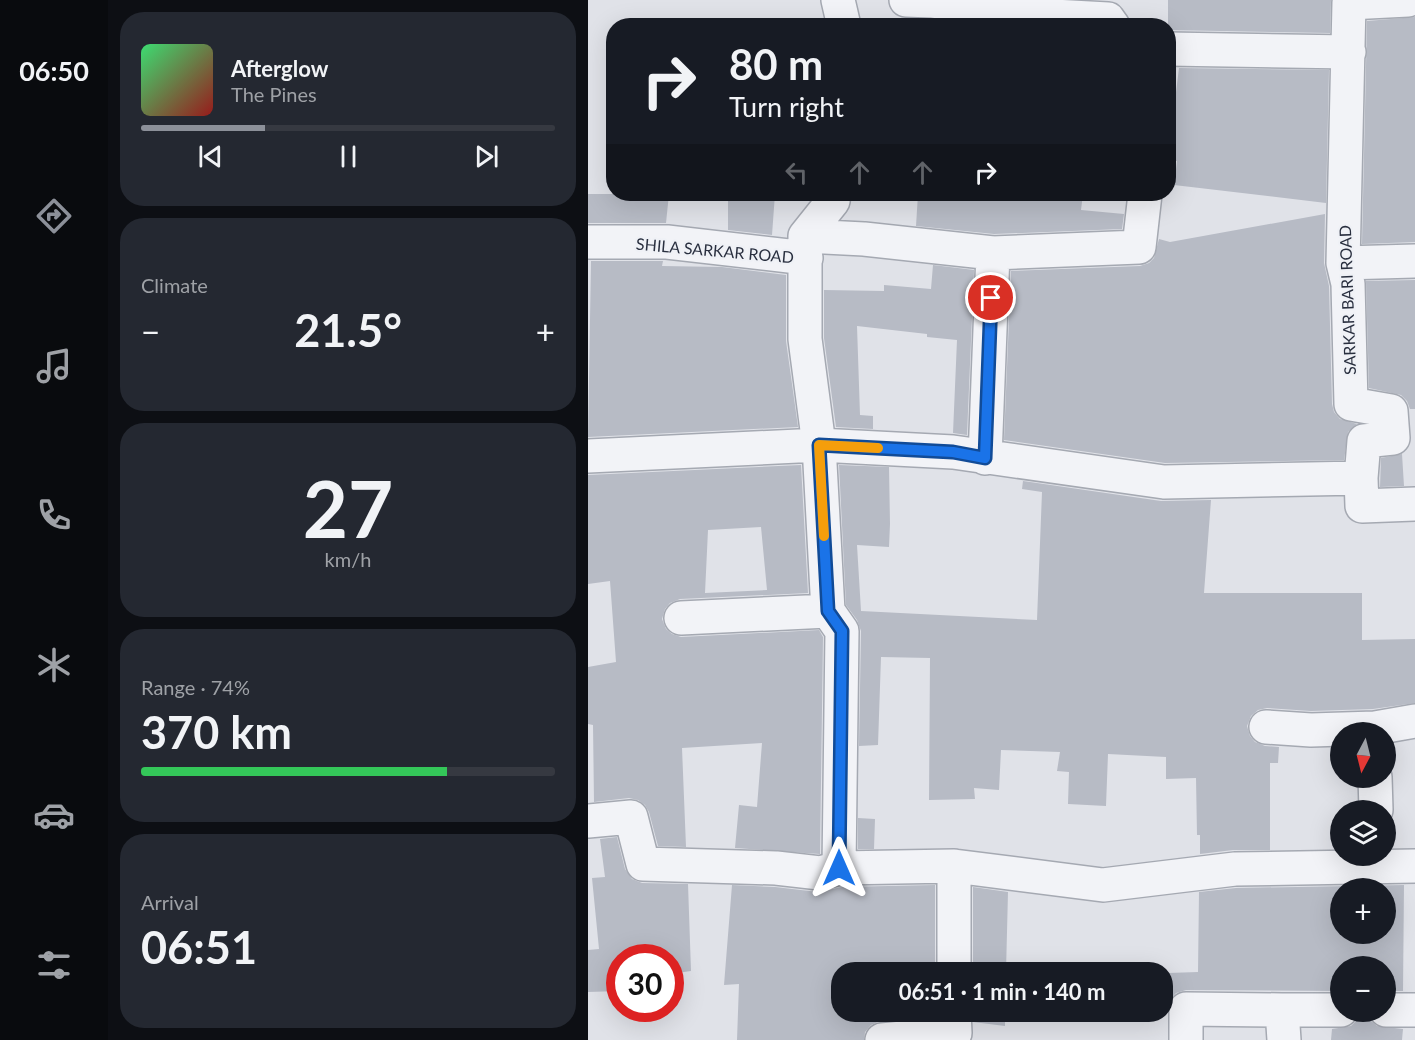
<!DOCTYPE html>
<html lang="en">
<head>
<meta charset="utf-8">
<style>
	:root { --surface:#171b24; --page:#242831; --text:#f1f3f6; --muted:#9ea1a6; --line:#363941; --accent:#8c9099 }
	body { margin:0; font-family:Lato,sans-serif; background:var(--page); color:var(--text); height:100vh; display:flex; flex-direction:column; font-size:22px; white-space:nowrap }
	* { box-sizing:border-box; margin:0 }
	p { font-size:20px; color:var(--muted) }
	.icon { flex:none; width:33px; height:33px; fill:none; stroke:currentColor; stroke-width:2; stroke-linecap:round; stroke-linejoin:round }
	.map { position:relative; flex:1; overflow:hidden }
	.panel { display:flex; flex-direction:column; gap:12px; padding:12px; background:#0d0f14; width:480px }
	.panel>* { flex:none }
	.guide { position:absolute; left:18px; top:18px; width:570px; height:183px; border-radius:24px; box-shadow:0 6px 24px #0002; background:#171b24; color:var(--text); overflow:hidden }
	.needle { width:39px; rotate:187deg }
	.fabs { position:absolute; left:742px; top:722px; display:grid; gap:12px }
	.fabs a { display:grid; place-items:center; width:66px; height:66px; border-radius:50%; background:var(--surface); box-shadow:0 6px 24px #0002; font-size:30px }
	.speed { position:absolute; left:18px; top:944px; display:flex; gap:12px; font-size:30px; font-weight:700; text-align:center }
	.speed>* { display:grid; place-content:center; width:78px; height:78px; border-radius:50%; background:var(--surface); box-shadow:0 6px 24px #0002; line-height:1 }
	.speed .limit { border:9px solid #d22; background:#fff; color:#111 }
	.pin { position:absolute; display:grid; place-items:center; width:51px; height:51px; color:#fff; margin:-26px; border:3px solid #fff; border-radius:50%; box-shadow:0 2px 6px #0007 }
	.me { position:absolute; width:66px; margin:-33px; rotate:0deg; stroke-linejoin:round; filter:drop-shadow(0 0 4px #0008) }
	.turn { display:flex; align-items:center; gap:21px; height:126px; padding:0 24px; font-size:27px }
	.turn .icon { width:78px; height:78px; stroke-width:2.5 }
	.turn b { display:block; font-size:42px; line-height:51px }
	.lanes { display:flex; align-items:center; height:57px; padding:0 24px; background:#0003; justify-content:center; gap:30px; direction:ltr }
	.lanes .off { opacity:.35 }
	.big { font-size:45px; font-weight:700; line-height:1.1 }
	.panel .tile { flex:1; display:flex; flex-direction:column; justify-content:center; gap:9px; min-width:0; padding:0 21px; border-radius:24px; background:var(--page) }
	.panel .dial { align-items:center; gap:0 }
	.dial b { font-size:78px; line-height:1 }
	.song { display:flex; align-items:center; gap:18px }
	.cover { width:72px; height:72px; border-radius:9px; background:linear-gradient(135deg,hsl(140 70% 55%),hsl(0 70% 35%)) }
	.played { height:6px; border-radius:3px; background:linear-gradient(90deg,var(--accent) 30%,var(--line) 30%) }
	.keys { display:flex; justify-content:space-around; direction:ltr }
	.heat { display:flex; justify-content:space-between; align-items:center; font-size:33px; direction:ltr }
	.charge { height:9px; border-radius:4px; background:linear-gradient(90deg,#34c759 74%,var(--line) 0) }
	.trip { position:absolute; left:243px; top:962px; width:342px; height:60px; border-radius:24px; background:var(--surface); box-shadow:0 6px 24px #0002; font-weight:700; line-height:60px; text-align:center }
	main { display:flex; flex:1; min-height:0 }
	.dock { display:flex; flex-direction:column; width:108px; justify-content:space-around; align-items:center; background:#090b0e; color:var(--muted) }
	.dock .icon { width:42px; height:42px }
	.dock .current { color:var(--accent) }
	.dock b { font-size:27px; color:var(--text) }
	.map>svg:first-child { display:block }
</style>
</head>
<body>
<main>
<nav class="dock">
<b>06:50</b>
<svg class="icon current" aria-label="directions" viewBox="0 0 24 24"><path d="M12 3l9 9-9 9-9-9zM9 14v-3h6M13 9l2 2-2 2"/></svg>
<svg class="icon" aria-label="music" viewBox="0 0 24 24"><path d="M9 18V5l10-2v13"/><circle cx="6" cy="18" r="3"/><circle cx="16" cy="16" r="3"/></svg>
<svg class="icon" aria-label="phone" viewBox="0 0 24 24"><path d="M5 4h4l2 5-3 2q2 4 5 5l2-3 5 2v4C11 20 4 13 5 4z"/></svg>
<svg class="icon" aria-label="climate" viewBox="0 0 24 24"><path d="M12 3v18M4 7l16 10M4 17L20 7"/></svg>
<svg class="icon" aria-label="car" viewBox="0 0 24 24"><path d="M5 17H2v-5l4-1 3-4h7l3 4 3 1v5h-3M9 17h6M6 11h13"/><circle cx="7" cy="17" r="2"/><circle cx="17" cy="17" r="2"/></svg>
<svg class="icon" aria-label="filters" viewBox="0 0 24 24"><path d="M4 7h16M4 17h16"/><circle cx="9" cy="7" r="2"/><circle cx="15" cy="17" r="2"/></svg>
</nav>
<section class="panel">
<div class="tile">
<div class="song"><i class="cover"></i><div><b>Afterglow</b><p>The Pines</p></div></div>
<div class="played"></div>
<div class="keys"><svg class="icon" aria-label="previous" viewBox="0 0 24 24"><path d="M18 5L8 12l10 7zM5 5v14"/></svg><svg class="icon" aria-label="pause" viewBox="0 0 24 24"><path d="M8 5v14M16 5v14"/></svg><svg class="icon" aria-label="next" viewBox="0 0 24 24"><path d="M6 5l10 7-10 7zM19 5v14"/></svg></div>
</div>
<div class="tile"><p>Climate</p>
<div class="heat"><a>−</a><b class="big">21.5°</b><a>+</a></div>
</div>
<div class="tile dial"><b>27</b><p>km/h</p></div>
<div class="tile"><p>Range · 74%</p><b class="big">370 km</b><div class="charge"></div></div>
<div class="tile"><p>Arrival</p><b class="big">06:51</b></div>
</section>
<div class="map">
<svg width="827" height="1040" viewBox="0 0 827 1040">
	<rect width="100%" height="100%" fill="#e0e2e8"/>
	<!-- building -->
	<path fill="#b7bbc5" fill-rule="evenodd" d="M580 0H743L742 33 580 30Z
		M827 17V242L774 244 779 21Z
		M591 68 741 70 738 203 586 185 589 161H584L586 116H585Z
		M0 194H81L78 223H0Z
		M140 194H187L184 235 140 230Z
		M330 194H495L493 210 536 214 534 229 406 234 328 226Z
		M737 214 736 263 741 286 744 404 746 412 752 419 769 424 760 432 756 460 577 463 416 440 423 271 552 266 561 263 566 258 571 239 582 242Z
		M3 261H75L74 266 134 267 198 275V341L210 427 0 437Z
		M345 265 386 270 379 435 365 433 369 340 339 337V334L269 326 272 415 285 416V429L248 427 236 338V290L296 291V285L343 289Z
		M827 280V409H822L819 401 813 395 781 388 778 281Z
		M814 454 816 486 792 487 793 458Z
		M213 465 220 593 92 599 82 603 77 609 74 619 78 629 84 634 93 637 231 630 235 637 232 854 147 848 151 805 169 807 174 743 94 748 98 847 70 846 61 812 57 805 50 800 41 798 6 802 5 725 0 724V667L28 662 22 581 0 584V475ZM173 527 179 590 117 593 120 530Z
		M251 465 301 467 302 524 301 547 269 545 273 611 449 620 454 492 434 489 435 481 573 501 623 500 616 593H774V640L827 639V703L785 709 723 711 679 708 670 710 663 716 659 726 662 736 667 742 677 746 691 747 690 763H682V850H645L612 854V835H609L608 778 578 779V757L520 754 518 806 480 804 481 772 469 771 472 752 413 750 411 790 386 788 387 799 341 800 342 658 293 657 290 745 271 746 273 631 269 620 258 605Z
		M270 818 287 819 286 849H270Z
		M29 837 37 869 44 879 54 883 100 884 103 971 82 974V957H32V991L0 992V950L11 949 4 878 17 877 12 839Z
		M144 885 187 887 230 892 254 887 347 885V972H254V1011H347V1016L322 1014V1019L292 1021 283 1025 277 1032 276 1040H149L151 984 136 985Z
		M816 885 815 991H798V966H753V991L598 990 588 993 581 1001 580 973 610 972 611 892 648 888ZM753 888H798V933H753Z
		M385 887 420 892 418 972H385Z
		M385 1011H417V1026L385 1022Z
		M772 1011H779L782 1020 789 1026 815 1029 814 1040H743L744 1029 763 1026 769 1020Z"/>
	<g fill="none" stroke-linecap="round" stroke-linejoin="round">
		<defs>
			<path id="street" d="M250 0 256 26
				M318 0 343 1 447 15V0
				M820 0 761 3 755 263 760 284 763 404 803 411 805 438 776 441 773 478 774 506 827 504
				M447 15 520 19 525 26
				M580 49 761 52
				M246 194 245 201 217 236V339L231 445 240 611 254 631 251 868 366 866 515 885 647 869 827 866
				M217 236 276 239 405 253
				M0 242H79L218 258
				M755 263 827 261
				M0 456 231 445 365 452 576 482 773 478
				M397 458 405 253 551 247 557 194
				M93 618 240 611
				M678 727 723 730 787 728
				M787 732V728L827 721
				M787 777 788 810
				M0 821 43 817 55 864 188 868 232 873 251 868
				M366 866V972
				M798 1010H826
				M294 1040 367 1033 366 1011
				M598 1040V1009L694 1010
				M696 1040 694 1010H753"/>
		</defs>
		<!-- street casing -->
		<use href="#street" stroke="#a5a9b2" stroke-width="36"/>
		<!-- street -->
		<use href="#street" stroke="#f2f3f7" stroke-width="33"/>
	</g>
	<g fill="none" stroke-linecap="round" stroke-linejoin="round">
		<defs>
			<path id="route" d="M251 868 254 631 240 611 231 445 365 452 397 458 403 298"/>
		</defs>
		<!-- route casing -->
		<use href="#route" stroke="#114b97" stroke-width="15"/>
		<!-- route -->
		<use href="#route" stroke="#1a73e8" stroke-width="10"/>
		<!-- slow -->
		<path stroke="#f59e0b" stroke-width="10" d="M236 536 231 445 290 448"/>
	</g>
	<g text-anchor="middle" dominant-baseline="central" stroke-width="4.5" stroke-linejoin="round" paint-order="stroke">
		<!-- street labels -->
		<g font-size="16" fill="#292f3f" stroke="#eff1f6">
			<text transform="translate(127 250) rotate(5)">SHILA SARKAR ROAD</text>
			<text transform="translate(759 300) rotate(-92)">SARKAR BARI ROAD</text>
		</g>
	</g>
</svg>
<div class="fabs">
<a><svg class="needle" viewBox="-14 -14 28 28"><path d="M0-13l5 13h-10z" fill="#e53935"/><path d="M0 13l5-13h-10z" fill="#9ea1a6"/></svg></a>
<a><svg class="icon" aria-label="layers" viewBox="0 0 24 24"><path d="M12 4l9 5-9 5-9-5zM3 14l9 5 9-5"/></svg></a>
<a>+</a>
<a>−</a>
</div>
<div class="speed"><div class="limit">30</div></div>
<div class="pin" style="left:403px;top:298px;background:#d93025"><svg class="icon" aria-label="arrive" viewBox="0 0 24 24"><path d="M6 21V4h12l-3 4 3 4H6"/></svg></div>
<svg class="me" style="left:251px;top:868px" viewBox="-20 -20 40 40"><path d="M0-17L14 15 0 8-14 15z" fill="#1a73e8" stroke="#fff" stroke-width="4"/></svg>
<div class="trip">06:51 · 1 min · 140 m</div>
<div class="guide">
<div class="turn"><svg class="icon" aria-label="right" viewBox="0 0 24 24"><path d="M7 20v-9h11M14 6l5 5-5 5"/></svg><div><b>80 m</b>Turn right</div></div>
<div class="lanes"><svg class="icon off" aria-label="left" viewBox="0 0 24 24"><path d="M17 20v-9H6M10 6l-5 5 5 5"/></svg><svg class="icon off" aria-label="ahead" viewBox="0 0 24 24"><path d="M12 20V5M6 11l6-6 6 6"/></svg><svg class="icon off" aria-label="ahead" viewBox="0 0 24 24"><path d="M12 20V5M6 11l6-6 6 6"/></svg><svg class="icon" aria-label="right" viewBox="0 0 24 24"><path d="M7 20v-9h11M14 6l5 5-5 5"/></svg></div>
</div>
</div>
</main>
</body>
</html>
